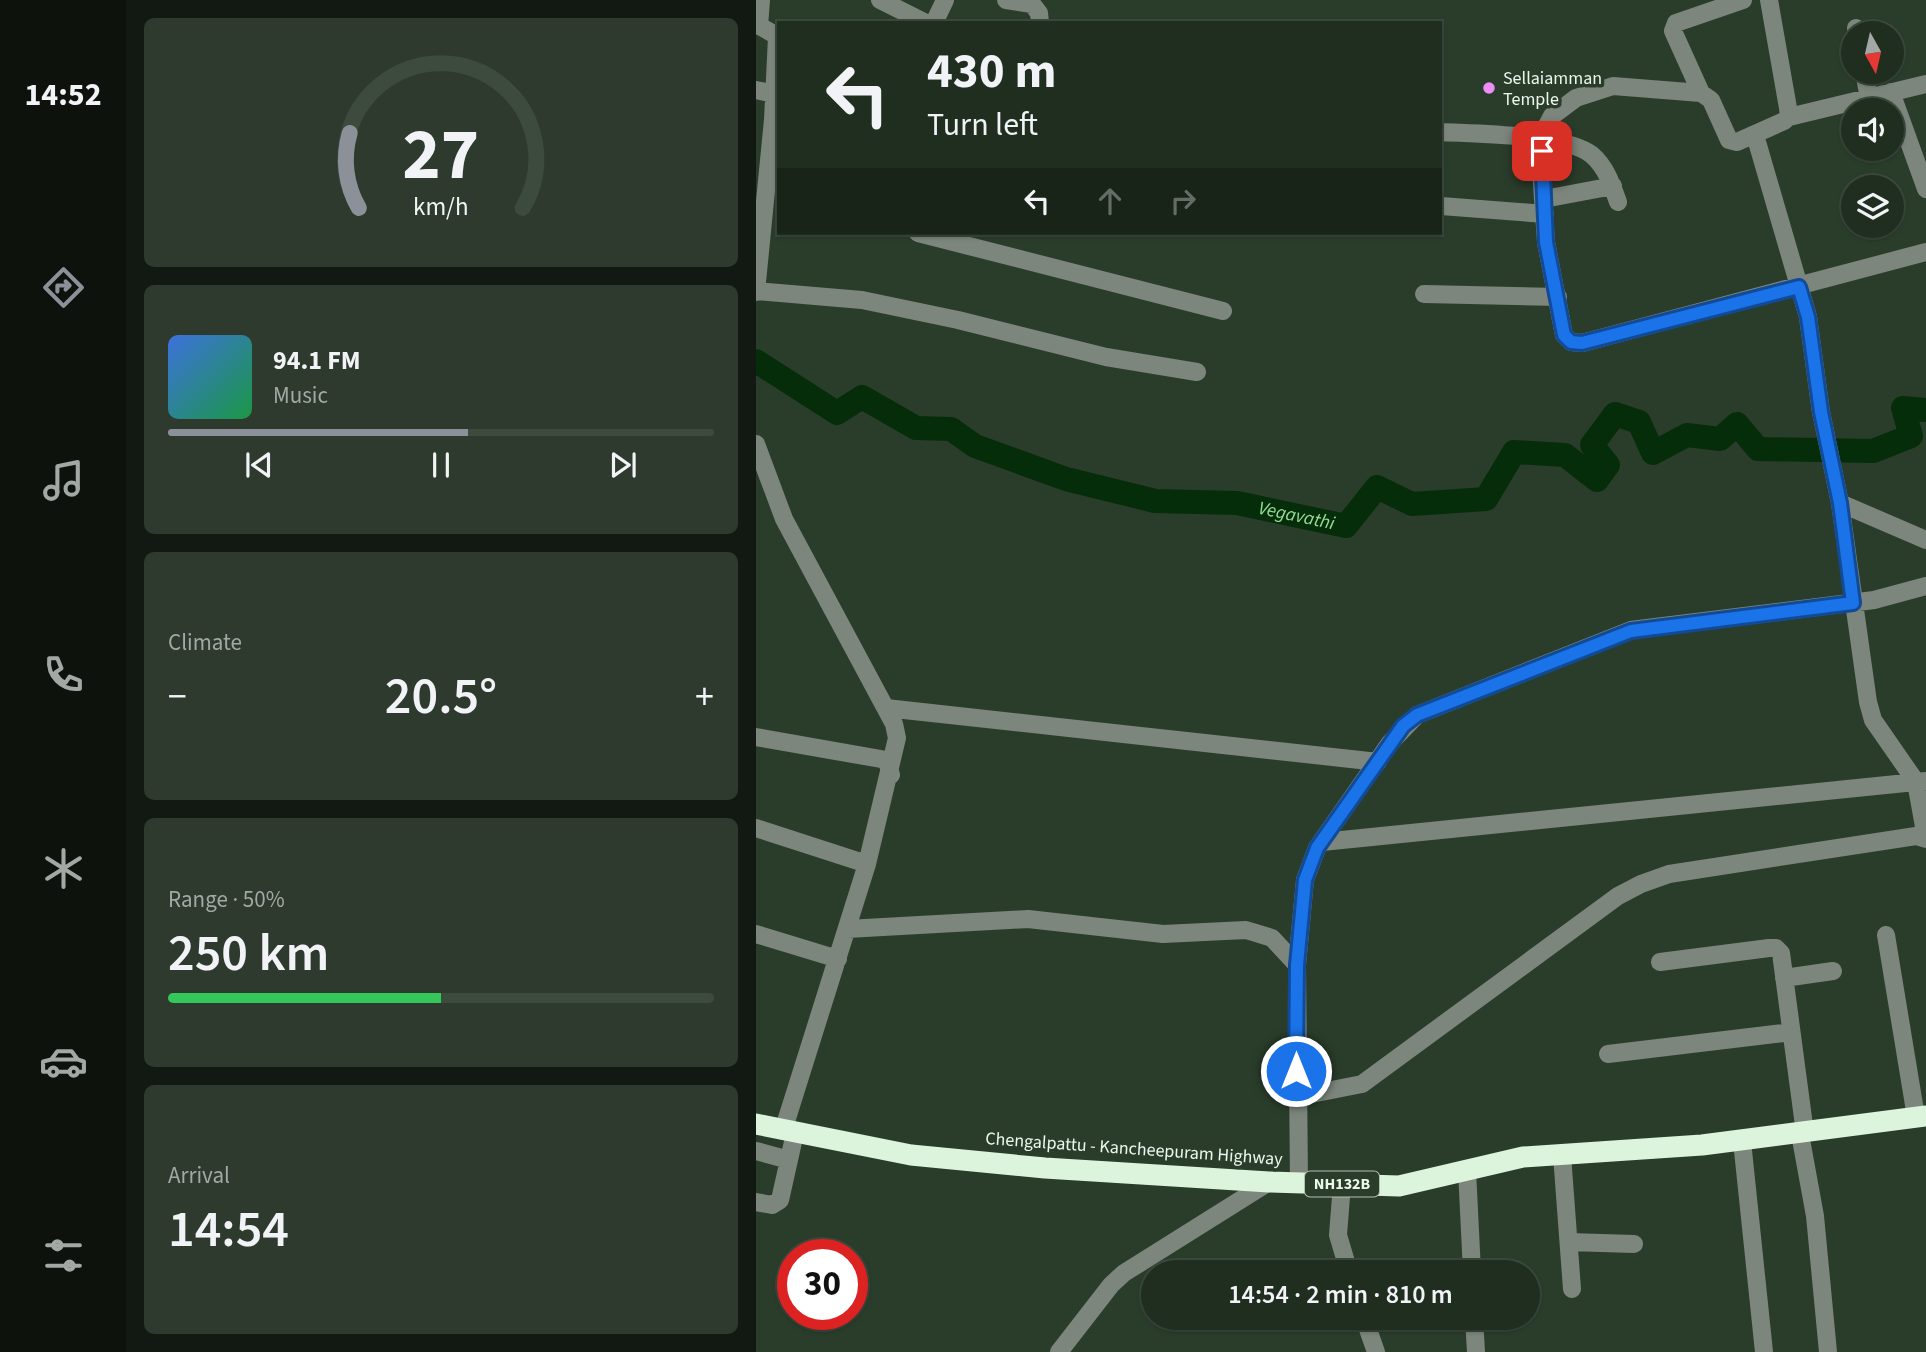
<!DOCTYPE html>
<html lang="en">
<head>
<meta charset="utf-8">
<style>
	:root { --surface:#202e20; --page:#2d3a2d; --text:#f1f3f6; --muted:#a2a8a5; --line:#3d4a3e; --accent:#8c9099 }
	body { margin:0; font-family:"Source Sans 3",sans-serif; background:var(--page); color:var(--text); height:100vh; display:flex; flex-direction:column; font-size:26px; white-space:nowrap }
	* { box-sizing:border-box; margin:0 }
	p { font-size:23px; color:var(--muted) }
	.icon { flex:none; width:38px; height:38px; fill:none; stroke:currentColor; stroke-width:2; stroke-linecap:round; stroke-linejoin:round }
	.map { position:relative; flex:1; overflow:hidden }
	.drawer { display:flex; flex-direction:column; gap:18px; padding:18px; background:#121912; width:630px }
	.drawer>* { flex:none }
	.banner { position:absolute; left:21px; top:21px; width:665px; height:214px; border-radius:0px; box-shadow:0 2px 5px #0004,0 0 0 2px var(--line); background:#202e20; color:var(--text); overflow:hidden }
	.needle { width:46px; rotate:172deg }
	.tools { position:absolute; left:1085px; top:21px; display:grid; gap:14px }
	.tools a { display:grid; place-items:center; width:63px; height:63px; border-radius:50%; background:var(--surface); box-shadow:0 2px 5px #0004,0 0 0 2px var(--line); font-size:35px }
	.speed { position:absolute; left:21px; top:1239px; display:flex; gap:14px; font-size:35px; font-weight:700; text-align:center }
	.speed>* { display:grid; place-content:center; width:91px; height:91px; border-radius:50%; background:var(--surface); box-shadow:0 2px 5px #0004,0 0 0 2px var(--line); line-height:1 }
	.speed .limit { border:10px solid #d22; background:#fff; color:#111 }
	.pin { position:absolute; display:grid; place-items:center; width:60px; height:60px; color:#fff; margin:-30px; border-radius:14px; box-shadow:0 4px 10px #0006 }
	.me { position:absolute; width:77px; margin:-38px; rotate:0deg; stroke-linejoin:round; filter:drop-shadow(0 0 5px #0008) }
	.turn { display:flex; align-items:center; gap:24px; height:147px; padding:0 35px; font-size:32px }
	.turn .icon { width:91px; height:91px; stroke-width:2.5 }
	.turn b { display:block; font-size:49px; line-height:60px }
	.lanes { display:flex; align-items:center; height:66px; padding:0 35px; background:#0003; justify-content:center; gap:35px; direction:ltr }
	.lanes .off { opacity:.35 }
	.big { font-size:52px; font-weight:600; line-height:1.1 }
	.drawer .tile { flex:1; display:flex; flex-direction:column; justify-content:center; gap:10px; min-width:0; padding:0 24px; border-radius:10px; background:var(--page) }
	.drawer .dial { align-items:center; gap:0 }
	.dial svg { height:182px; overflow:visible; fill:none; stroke:var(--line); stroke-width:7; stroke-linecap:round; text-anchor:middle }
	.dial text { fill:var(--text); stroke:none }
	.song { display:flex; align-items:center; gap:21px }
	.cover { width:84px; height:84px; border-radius:10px; background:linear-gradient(135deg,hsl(220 70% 55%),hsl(140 70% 35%)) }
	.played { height:7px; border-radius:4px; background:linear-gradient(90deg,var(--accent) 55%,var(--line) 55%) }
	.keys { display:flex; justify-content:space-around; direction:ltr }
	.heat { display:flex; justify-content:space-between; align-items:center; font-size:38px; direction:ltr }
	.charge { height:10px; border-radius:5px; background:linear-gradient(90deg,#34c759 50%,var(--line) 0) }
	.trip { position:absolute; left:385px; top:1260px; width:399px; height:70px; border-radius:35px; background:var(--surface); box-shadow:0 2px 5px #0004,0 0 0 2px var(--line); font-weight:600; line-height:70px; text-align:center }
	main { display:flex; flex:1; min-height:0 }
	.tabs { display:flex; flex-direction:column; width:126px; justify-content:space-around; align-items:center; background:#0d120d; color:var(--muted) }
	.tabs .icon { width:49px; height:49px }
	.tabs .current { color:var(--accent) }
	.tabs b { font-size:32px; color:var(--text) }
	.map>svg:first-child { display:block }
</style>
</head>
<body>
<main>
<nav class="tabs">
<b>14:52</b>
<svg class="icon current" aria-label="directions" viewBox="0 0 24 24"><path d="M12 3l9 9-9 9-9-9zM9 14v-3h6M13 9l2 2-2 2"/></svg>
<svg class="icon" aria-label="music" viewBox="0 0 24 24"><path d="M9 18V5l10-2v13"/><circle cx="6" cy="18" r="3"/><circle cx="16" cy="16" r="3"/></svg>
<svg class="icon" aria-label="phone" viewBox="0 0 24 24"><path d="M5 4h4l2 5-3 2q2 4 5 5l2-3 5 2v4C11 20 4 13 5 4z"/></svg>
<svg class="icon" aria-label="climate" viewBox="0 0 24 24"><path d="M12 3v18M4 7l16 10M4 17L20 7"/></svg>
<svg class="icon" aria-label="car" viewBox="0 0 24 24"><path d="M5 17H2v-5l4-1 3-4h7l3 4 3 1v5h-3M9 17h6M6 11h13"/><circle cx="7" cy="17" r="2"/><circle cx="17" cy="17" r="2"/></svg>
<svg class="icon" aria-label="filters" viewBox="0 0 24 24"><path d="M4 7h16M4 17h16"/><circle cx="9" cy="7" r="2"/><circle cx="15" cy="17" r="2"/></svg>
</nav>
<section class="drawer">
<div class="tile dial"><svg viewBox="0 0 100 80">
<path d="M14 69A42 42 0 1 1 86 69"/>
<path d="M14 69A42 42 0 0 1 10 36" stroke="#8c9099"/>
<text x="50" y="56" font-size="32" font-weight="700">27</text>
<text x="50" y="72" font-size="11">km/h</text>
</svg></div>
<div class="tile">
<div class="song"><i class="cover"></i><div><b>94.1 FM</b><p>Music</p></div></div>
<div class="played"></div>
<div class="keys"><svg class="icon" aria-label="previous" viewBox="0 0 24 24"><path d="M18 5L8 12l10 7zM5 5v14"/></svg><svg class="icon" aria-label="pause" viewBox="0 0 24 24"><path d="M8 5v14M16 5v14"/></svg><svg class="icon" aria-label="next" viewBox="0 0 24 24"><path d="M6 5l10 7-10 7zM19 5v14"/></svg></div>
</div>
<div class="tile"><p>Climate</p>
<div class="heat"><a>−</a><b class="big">20.5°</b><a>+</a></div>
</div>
<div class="tile"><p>Range · 50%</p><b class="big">250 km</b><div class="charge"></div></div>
<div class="tile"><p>Arrival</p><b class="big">14:54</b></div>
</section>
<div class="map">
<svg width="1170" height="1352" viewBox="0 0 1170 1352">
	<rect width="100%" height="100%" fill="#2a3d2b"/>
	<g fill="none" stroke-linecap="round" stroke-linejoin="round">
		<!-- river -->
		<path stroke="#062d0a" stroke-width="24" id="s1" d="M0 361 81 413 106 397 160 428 195 429 219 446 310 479 399 501 481 503 590 526 621 487 656 504 730 499 758 452 809 455 841 480 852 465 836 445 859 414 883 422 897 453 931 435 964 439 981 424 1002 449 1117 451 1155 436 1147 408 1170 410"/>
		<!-- minor -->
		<path stroke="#7d867d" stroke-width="18" d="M124 0 170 23
			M250 0 276 4 283 13 284 23
			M1013 0 1032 108 1033 117 1028 121 981 142 973 140 955 100 945 93 857 86 820 98 796 116 783 140 790 242 808 335 815 342 826 343 1170 252
			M178 23 189 0
			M0 24 23 37
			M3 26 5 0
			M1100 28 1101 33
			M1108 72 1113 98
			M0 90 19 94
			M1135 92 1170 189
			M945 93 917 31 920 23 987 0
			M1033 117 1170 84
			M684 132C718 134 811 134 836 155 850 167 856 185 862 202
			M999 135 1052 317 1065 412 1084 503 1112 702 1117 720 1160 782 1170 838
			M788 199 857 186
			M685 206 789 214
			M162 233 467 311
			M0 291 106 300 202 320 350 357 441 372
			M0 292 17 120 21 37
			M668 294 802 297
			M0 444 28 519 138 724 141 738 111 864 27 1131
			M1084 503 1170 540
			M130 708 622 762
			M0 737 125 759 131 761 135 775
			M0 828 111 864
			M566 842 1170 781
			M91 929 272 919 407 934 490 930 516 938 541 965 543 1183
			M0 934 82 959
			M1130 935 1160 1117
			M904 962 1013 948H1020L1025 953 1049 1133
			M541 965 549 880 561 848 634 743 661 715 875 630 1118 600 1170 586
			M1028 978 1077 971
			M852 1054 1035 1032
			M540 1097 606 1084 862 896 885 884 913 874 1160 836 1170 839
			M1044 1134 1059 1216 1072 1352
			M986 1141 1008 1352
			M0 1151 33 1160
			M806 1155 816 1289
			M711 1170 716 1272
			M586 1184 582 1235 593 1272
			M0 1202 16 1205 24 1200 39 1133
			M813 1242 878 1244
			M608 1318 620 1352
			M718 1318 720 1352
			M303 1352 355 1285 368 1273 513 1182"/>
		<!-- highway -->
		<path stroke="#dcf3dc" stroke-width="21" d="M0 1124 155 1155 289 1168 513 1182 643 1186 767 1157 946 1145 1170 1116"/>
	</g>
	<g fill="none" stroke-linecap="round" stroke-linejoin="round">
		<defs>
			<path id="route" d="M540 1071 541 965 549 880 561 848 647 726 661 715 875 631 1097 603 1084 503 1065 412 1052 317 1043 287 826 343 815 342 808 335 790 242 786 151"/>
		</defs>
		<!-- route casing -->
		<use href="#route" stroke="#114b97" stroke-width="18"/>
		<!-- route -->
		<use href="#route" stroke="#1a73e8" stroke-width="12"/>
	</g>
	<!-- markers -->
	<circle fill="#ee8cf8" stroke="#2a3d2b" stroke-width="2.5" cx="733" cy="88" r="7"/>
	<g text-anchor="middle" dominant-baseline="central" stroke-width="7" stroke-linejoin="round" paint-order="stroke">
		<!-- shield labels -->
		<rect fill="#2a3d2b" stroke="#b2bfb2" stroke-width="2" x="549" y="1171.5" width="74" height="25" rx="5"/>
		<g font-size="16" font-weight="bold" fill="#ecf7ec">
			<text x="586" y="1184">NH132B</text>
		</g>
		<!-- poi labels -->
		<g font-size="18" fill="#ecf7ec" stroke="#2a3d2b" text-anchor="start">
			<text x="747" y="78">Sellaiamman<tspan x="747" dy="21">Temple</tspan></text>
		</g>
		<!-- street labels -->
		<g font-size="18" fill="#ecf7ec" stroke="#2a3d2b">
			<text transform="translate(378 1149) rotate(4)">Chengalpattu - Kancheepuram Highway</text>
		</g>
		<!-- water labels -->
		<g font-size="19" font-style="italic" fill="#94dd96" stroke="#2a3d2b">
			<text stroke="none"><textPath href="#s1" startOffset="584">Vegavathi</textPath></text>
		</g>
	</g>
</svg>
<div class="tools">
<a><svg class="needle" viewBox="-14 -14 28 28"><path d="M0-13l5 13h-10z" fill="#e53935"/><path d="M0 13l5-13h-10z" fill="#a2a8a5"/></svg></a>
<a><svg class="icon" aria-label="sound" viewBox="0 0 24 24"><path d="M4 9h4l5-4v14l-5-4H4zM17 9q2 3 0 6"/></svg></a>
<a><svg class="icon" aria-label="layers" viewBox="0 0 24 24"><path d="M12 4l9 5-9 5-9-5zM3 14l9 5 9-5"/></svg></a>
</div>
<div class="speed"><div class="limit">30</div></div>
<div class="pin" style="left:786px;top:151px;background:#d93025"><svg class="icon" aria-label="arrive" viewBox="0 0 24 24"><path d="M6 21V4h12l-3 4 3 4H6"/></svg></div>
<svg class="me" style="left:540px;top:1071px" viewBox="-20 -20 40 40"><circle r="17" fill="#1a73e8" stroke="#fff" stroke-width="3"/><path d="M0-11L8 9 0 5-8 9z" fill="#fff"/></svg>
<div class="trip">14:54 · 2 min · 810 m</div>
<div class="banner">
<div class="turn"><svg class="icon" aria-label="left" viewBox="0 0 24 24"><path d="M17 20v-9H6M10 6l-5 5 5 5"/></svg><div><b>430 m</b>Turn left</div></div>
<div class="lanes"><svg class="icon" aria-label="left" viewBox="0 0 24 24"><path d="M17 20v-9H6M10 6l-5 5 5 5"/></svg><svg class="icon off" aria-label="ahead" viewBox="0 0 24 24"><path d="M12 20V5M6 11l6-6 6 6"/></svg><svg class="icon off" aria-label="right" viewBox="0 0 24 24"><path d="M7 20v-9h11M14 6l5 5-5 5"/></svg></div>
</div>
</div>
</main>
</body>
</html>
